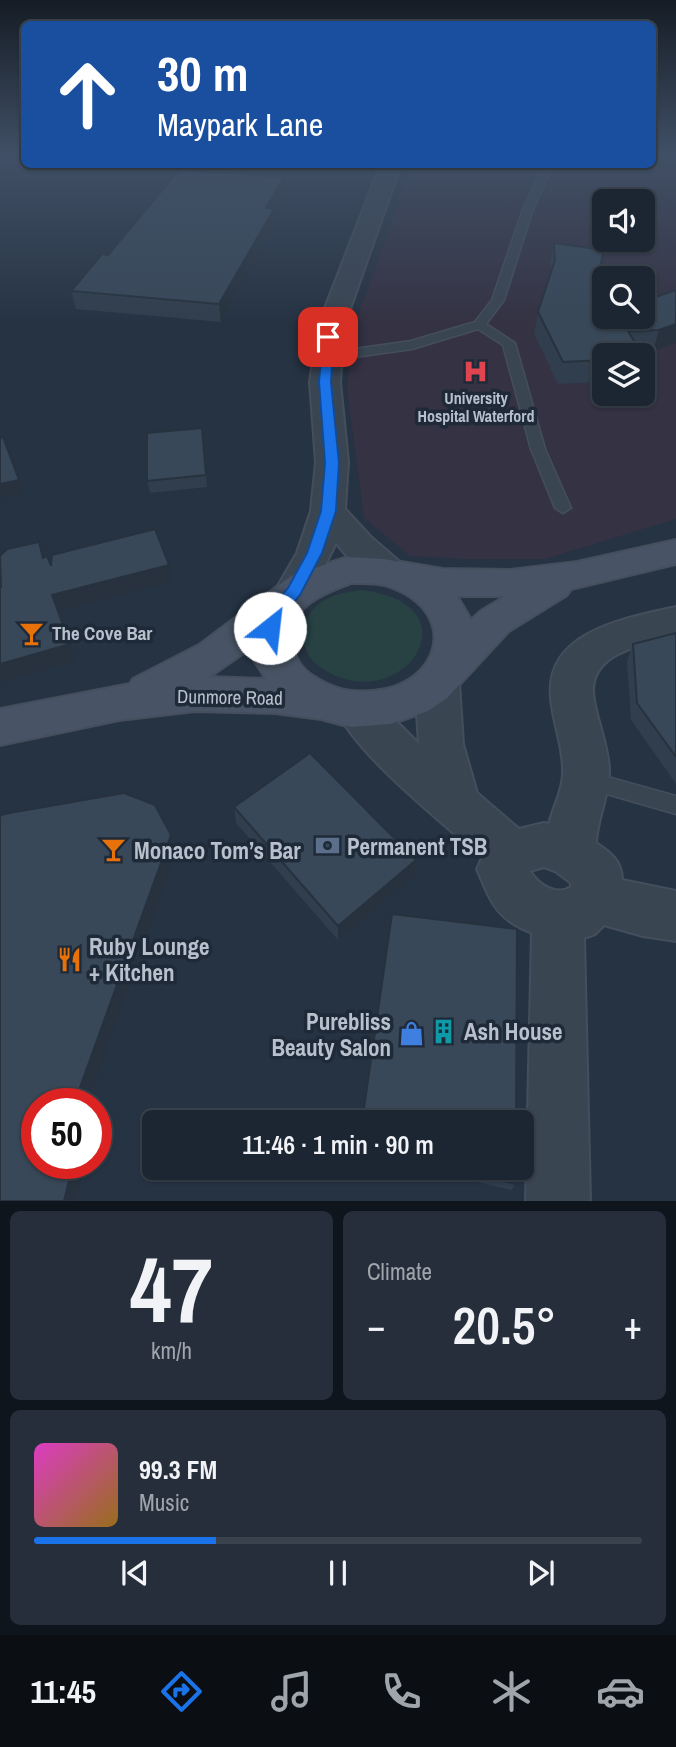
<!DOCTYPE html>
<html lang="en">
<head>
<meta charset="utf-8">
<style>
	:root { --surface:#1c2632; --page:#252e3a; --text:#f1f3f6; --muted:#a0a5ac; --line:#3a434d; --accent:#1a73e8 }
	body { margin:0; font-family:"Archivo Narrow",sans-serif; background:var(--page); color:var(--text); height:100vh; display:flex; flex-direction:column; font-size:26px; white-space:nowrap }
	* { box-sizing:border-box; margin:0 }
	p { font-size:23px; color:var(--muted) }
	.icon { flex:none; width:38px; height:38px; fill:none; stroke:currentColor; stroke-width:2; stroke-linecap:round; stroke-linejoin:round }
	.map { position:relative; height:1201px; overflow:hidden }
	.sheet { display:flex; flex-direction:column; gap:10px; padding:10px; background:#0f151c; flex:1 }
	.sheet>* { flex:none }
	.guide { position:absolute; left:21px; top:21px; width:635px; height:147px; border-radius:10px; box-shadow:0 2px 5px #0004,0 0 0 2px var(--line); background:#1a4fa0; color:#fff; overflow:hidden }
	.controls { position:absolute; left:592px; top:189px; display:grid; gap:14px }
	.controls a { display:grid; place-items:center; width:63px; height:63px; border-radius:10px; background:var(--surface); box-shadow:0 2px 5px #0004,0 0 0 2px var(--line); font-size:35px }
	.speed { position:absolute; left:21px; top:1088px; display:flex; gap:14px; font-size:35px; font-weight:700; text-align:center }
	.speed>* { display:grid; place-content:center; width:91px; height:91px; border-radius:50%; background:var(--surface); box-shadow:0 2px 5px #0004,0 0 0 2px var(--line); line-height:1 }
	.speed .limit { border:10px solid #d22; background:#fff; color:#111 }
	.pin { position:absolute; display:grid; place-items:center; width:60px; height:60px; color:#fff; margin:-30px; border-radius:14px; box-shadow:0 4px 10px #0006 }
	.me { position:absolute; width:77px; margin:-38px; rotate:29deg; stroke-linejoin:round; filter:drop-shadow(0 0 5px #0008) }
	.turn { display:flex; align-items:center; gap:24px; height:147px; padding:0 21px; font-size:32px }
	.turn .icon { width:91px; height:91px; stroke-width:2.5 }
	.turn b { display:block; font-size:49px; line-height:60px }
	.big { font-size:52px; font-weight:600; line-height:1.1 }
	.sheet .card { flex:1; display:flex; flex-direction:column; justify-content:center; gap:10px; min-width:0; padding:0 24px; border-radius:10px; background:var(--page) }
	.sheet .dial { align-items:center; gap:0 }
	.dial b { font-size:91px; line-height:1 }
	.song { display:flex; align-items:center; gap:21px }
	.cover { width:84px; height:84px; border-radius:10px; background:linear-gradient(135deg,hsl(310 70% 55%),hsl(40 70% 35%)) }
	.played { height:7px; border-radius:4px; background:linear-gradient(90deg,var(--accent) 30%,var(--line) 30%) }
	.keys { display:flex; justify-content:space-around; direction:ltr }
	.heat { display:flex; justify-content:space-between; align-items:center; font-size:38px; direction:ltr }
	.sheet .tiles { flex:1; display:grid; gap:10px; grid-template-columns:1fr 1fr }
	.card:last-child { grid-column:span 2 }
	.trip { position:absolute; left:142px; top:1110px; width:392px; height:70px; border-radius:10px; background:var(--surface); box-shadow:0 2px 5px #0004,0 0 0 2px var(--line); font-weight:600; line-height:70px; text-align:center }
	.tab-bar { display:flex; height:112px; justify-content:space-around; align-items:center; background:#0b0f14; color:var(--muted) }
	.tab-bar .icon { width:49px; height:49px }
	.tab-bar .active { color:var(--accent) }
	.tab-bar b { font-size:32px; color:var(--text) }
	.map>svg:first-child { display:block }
</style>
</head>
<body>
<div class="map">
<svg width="676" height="1201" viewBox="0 0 676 1201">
	<rect width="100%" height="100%" fill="#263343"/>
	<!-- medical -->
	<path fill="#343243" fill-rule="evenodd" d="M653 155H676V519L545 559H461L410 556 364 518 347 389 353 330 412 165 653 164ZM604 201H642V240H604ZM604 278H642V317H604ZM604 355H642V394H604Z"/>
	<!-- green -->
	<path fill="#284244" d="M361 590C483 604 399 724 319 666 295 648 299 614 325 600 336 593 349 592 361 590Z"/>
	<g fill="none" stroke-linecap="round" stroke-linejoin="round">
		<defs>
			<path id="service" d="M544 164H553L532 212 504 300 486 324 515 343 545 449 571 508 563 513 555 508 531 449 503 345 478 329 412 349 326 361 320 357 326 353 411 341 475 322 492 300 522 212Z
				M586 771 676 796V814L579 786 575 780 579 774Z"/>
			<path id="tertiary" d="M381 164H401L344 326 340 382 348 462 345 509 372 538 402 564 408 573 402 582C374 590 353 564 336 543L307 601 294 605 281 601 275 591 297 553 311 511 316 462 310 382 318 326Z
				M676 607V637C641 645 585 653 594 700 598 724 608 745 609 769 610 794 597 818 596 843 611 853 622 861 622 880L676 891V941L643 936 604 925 595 934 584 938 590 1201H526L532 933C496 919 491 902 477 869L482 858C439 819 362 760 336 710L343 698 358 693 373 698 419 744 416 699 417 683 423 671 438 666 453 671 459 683 463 744 477 793 519 829 544 823 549 824C553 807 563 791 563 773 564 747 553 724 551 698 544 631 627 618 676 607ZM544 867 555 871 571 883V887C556 897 538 884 530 871Z"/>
			<path id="secondary" d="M676 540V564L571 589 567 595 509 631 447 698 428 711 390 724 351 727 321 719 275 713 195 711 119 720 0 745V709L130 684 133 679 199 645 291 576 348 557 383 559 443 569 510 570 577 562ZM351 583C364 583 380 582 393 588 461 615 439 686 373 691 348 693 333 689 313 676 302 669 295 658 293 646 285 608 321 594 351 583ZM457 596H506L481 611 471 620ZM252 647 254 660 266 679 209 677Z"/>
		</defs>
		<!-- service casing -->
		<use href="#service" stroke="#444e5c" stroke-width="3"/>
		<!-- tertiary casing -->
		<use href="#tertiary" stroke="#444e5c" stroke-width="4"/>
		<!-- secondary casing -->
		<use href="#secondary" stroke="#444e5c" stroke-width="4"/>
		<!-- service -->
		<use href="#service" fill="#3a4552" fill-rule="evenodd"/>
		<!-- tertiary -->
		<use href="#tertiary" fill="#3a4552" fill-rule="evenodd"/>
		<!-- secondary -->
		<use href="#secondary" fill="#485465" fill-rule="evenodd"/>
	</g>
	<!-- wall -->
	<path fill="#303e4d" d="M285 193 274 212 275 225 221 322 76 309 71 291 108 255Z
		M554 243 594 294 604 317 676 290 653 351 641 352 642 355H604V378L602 382 558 384 534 334 538 312 551 273 550 263Z
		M202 428 207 487 150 493 147 481Z
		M676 633V784L631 720 627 661 633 644Z
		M234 807 416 860 414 875 338 940 236 823Z
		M412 1167H516V1184L511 1190Z"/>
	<!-- shaded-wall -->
	<path fill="#27323e" d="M284 177 285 193 274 212 275 225 221 322 219 304 266 208Z
		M676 324V343L653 351 659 330Z
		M19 480 23 492 0 498V484Z
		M169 565 172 581 57 611 52 595Z
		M70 644 76 660 0 682V664Z
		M171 835 176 852 87 1104H74Z
		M416 860 414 875 338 940V926Z
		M73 1164H85L76 1201H64Z"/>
	<!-- building -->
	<path fill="#384859" stroke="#27323e" stroke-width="2" d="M179 170 284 177 266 208 274 209 219 304 71 291 102 254 108 255Z
		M554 243 604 250 594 294 604 296V317H642V299H650L676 290V324L659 330 628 331 642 354 604 355V360L563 362 538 312 555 260Z
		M202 428 206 475 147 481V433Z
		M3 437 19 480 0 484V438Z
		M155 529 169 565 52 595 70 644 0 664V587H1L0 556 7 549 39 542 43 558 47 556 51 566 52 555Z
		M676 633V757L637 703 633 644Z
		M310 753 416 860 338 926 234 807Z
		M124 793 155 805 171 835 74 1104H37V1164H73L64 1201H0V816L4 814Z
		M392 914 517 929 516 1122H362Z
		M444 1167H516V1184Z"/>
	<!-- sky -->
	<linearGradient id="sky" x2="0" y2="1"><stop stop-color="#151c25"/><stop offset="0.48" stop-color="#415066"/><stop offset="1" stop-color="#415066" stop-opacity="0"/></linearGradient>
	<rect width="676" height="323" fill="url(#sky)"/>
	<!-- route -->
	<path fill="#1a73e8" stroke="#114b97" stroke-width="2" d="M328 334 334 337 331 382 339 463 336 511 322 553 300 595 282 617 276 633 270 635 262 628 269 610 288 588 307 553 321 511 325 463 319 382 323 337Z"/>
	<!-- icons -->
	<defs>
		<symbol id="hospital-bare" viewBox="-9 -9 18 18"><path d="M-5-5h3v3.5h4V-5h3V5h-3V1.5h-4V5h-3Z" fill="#e0444e" stroke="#1f2a38" stroke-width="2.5" paint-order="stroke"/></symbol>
		<symbol id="bar-bare" viewBox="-9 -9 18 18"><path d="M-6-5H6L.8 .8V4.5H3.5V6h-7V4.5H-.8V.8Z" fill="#e8710a" stroke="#1f2a38" stroke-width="2.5" paint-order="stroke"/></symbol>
		<symbol id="bank-bare" viewBox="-9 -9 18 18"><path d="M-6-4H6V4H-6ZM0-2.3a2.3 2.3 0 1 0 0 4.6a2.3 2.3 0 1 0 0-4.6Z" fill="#5c6f8a" stroke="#1f2a38" stroke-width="2.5" paint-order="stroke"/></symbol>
		<symbol id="restaurant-bare" viewBox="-9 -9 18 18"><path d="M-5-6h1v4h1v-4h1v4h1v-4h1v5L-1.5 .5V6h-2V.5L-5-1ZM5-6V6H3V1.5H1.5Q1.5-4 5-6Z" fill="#e8710a" stroke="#1f2a38" stroke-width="2.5" paint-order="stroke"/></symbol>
		<symbol id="building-bare" viewBox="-9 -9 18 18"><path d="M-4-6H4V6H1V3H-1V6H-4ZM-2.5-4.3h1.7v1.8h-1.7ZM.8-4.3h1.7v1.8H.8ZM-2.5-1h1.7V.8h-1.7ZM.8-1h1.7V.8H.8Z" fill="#0f9aa8" stroke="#1f2a38" stroke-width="2.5" paint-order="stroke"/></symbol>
		<symbol id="shop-bare" viewBox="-9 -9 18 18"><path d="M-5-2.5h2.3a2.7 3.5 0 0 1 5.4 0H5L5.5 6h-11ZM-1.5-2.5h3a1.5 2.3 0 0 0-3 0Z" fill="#3f7fe0" stroke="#1f2a38" stroke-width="2.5" paint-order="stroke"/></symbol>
	</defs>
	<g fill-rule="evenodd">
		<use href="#hospital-bare" x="458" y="354" width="35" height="35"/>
		<use href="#bar-bare" x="14" y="616" width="35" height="35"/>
		<use href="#bank-bare" x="310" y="828" width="35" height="35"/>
		<use href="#bar-bare" x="96" y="832" width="35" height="35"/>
		<use href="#restaurant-bare" x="52" y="942" width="35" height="35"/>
		<use href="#building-bare" x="426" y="1014" width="35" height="35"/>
		<use href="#shop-bare" x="394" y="1016" width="35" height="35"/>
	</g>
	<g text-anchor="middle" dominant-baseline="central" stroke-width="7" stroke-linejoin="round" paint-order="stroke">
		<!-- far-poi labels -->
		<g font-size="16" font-weight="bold" fill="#b7c0cc" stroke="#1f2a38">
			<text x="476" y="398">University<tspan x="476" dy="18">Hospital Waterford</tspan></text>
		</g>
		<!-- poi labels -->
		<g font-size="19" font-weight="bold" fill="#b7c0cc" stroke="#1f2a38" text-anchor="start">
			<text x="52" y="633">The Cove Bar</text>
		</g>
		<!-- street labels -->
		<g font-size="19" fill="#b7c0cc" stroke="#1f2a38">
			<text transform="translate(230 697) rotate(1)">Dunmore Road</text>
		</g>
		<!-- near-poi labels -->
		<g font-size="23" font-weight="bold" fill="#b7c0cc" stroke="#1f2a38" text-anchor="start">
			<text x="347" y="846">Permanent TSB</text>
			<text x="134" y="850">Monaco Tom’s Bar</text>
			<text x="89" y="946">Ruby Lounge<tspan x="89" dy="26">+ Kitchen</tspan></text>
			<text x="391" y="1021" text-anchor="end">Purebliss<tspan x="391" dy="26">Beauty Salon</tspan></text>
			<text x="464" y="1031">Ash House</text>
		</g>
	</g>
</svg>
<div class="controls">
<a><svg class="icon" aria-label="sound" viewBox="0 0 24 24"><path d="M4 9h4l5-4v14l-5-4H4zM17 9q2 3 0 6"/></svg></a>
<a><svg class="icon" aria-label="search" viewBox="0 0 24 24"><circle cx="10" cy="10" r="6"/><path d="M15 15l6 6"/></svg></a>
<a><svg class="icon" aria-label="layers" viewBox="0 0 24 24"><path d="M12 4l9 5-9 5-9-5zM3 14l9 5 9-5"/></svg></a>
</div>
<div class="speed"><div class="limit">50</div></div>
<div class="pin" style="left:328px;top:337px;background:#d93025"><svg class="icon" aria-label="arrive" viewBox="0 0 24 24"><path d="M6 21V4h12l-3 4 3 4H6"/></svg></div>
<svg class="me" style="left:270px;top:628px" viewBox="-20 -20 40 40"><circle r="19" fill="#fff"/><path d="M0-13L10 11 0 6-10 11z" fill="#1a73e8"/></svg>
<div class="trip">11:46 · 1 min · 90 m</div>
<div class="guide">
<div class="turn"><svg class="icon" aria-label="ahead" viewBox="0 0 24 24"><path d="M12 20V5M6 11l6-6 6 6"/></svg><div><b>30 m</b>Maypark Lane</div></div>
</div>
</div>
<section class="sheet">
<div class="tiles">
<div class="card dial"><b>47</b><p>km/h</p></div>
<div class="card"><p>Climate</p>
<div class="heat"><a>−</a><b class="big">20.5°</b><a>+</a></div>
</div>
<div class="card">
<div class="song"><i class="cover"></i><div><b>99.3 FM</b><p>Music</p></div></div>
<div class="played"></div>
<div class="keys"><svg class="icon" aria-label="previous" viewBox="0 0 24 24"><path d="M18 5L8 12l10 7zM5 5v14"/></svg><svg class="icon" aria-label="pause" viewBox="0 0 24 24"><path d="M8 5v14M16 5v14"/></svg><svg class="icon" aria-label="next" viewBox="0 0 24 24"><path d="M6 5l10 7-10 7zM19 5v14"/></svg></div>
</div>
</div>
</section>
<nav class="tab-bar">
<b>11:45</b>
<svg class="icon active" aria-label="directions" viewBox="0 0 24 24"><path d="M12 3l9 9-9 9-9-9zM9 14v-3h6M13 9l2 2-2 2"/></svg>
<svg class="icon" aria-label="music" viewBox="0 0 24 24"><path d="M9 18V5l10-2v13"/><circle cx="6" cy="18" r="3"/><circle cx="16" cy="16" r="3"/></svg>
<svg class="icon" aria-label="phone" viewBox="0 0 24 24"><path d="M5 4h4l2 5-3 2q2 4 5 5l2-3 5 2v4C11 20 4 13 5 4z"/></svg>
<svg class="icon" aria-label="climate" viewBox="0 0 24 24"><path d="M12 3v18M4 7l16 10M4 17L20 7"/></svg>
<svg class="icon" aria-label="car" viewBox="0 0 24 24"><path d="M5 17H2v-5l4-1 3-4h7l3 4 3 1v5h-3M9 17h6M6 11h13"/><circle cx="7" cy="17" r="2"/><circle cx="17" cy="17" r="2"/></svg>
</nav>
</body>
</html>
